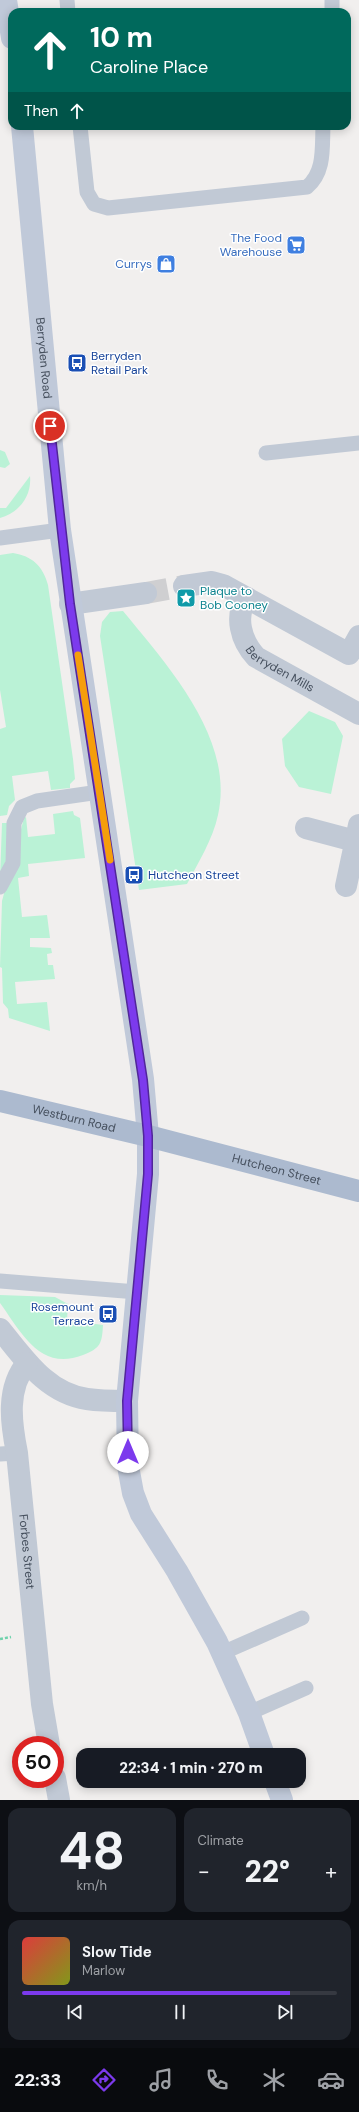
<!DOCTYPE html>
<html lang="en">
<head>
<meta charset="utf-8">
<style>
	:root { --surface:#171b24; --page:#20242c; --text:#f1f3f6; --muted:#9ea1a6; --line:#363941; --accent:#7c3aed }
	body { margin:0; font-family:"DM Sans",sans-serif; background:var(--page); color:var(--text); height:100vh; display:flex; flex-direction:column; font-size:15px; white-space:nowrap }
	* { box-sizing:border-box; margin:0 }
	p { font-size:13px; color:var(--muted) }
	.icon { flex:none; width:22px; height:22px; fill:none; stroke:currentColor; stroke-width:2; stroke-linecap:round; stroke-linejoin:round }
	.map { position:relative; height:1800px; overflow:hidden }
	.details { display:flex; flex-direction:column; gap:8px; padding:8px; background:#0d0f14; flex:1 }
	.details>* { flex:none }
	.banner { position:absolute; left:8px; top:8px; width:343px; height:122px; border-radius:12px; box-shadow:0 2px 10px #0003; background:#00695c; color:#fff; overflow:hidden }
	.speed { position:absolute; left:12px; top:1736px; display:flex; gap:8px; font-size:20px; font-weight:700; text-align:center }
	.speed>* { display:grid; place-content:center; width:52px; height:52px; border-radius:50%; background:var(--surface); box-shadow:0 2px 10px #0003; line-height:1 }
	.speed .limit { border:6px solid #d22; background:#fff; color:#111 }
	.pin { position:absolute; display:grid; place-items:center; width:34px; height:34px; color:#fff; margin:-17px; border:2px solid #fff; border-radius:50%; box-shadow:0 1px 4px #0007 }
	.me { position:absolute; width:44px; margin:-22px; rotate:0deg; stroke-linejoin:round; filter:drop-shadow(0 0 3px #0008) }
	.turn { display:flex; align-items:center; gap:14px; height:84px; padding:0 16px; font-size:18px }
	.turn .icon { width:52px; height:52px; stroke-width:2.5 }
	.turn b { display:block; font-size:28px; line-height:34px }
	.then { display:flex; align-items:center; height:38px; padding:0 16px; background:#0003; gap:8px; font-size:15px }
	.big { font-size:30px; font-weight:800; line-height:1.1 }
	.details .card { flex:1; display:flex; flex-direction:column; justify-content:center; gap:6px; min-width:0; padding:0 14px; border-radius:12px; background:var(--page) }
	.details .dial { align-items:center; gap:0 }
	.dial b { font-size:52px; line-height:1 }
	.song { display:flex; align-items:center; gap:12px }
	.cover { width:48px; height:48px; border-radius:6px; background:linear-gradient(135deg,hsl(0 70% 55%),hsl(70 70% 35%)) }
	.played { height:4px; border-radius:2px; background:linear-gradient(90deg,var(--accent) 85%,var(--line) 85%) }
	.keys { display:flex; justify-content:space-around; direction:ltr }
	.heat { display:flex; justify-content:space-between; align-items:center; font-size:22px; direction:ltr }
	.details .tiles { flex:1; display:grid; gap:8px; grid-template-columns:1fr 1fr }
	.card:last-child { grid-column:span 2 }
	.trip { position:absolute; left:76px; top:1748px; width:230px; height:40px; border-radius:12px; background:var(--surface); box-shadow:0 2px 10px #0003; font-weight:800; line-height:40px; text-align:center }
	.menu { display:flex; height:64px; justify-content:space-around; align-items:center; background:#090b0e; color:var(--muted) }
	.menu .icon { width:28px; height:28px }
	.menu .current { color:var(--accent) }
	.menu b { font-size:18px; color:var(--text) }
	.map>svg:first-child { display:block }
</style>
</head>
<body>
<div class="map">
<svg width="359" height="1800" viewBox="0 0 359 1800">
	<rect width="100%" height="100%" fill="#f1efee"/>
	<!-- green -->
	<path fill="#baf2d6" d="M0 450 5 452 10 464 5 468 0 467Z
		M30 476C32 496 19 513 0 518V508H6Z
		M13 553C32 556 43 566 48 585L73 759 75 779 70 784V788L51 790 48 771 12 776 15 800 9 806 7 815 0 816V729L6 727 0 690V555Z
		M123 611C168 666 235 739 218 815 213 839 198 863 187 884L139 890 100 636 102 622 110 612Z
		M309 711 335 722 343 736 331 794 299 787 285 766 282 739Z
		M73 811 74 815 80 818 85 858 28 864 29 876 18 878 22 917 47 915 50 938H30V947L51 948 52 953 47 954 48 965H53L55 979 15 982 17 1004 47 1002 50 1031 9 1018 8 1009 3 1003 2 968 0 967 2 901 24 818 26 817 28 837 55 834 53 814Z
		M2 823H7L8 855 0 879Z
		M0 1295 55 1297 68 1304 67 1320 103 1325C102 1343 101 1348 83 1355 40 1372 21 1332 0 1303Z"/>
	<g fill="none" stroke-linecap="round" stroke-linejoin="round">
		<!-- minor-tunnel -->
		<path stroke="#cfcfd1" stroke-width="22" stroke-dasharray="22 11" stroke-linecap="butt" d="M146 593 184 586"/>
		<!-- path -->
		<path stroke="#6fd2ac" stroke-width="2.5" stroke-dasharray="3 2" stroke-linecap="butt" d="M0 1639 11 1637"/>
		<!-- service -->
		<path stroke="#c1c9d5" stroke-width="15" d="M67 0 68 12
			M332 12V0
			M80 126 87 192 94 204 108 208 307 187C325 172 322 148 323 126
			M266 453 359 443
			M0 538 60 530
			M0 887 13 863 14 823 22 807 37 801 99 792
			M0 1281 137 1292
			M0 1454 17 1453
			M222 1653 302 1618
			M249 1713 306 1688"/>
		<!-- minor -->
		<g stroke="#c1c9d5" stroke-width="22">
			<path d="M184 586 212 582 223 585 349 654 359 636"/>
			<path id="s1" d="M247 598C234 616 241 641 256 657L359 714"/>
			<path d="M70 604 146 593"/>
			<path d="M306 828 355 841"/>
			<path d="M346 886 359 825"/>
			<path d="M0 1329C24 1358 46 1393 87 1399 100 1401 114 1401 127 1401"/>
			<path id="s2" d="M27 1363C6 1388 11 1423 17 1453L42 1704 49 1745"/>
			<path d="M55 1778 59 1800"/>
		</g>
		<!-- secondary -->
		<g stroke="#c0c9d9" stroke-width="22">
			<path d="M6 0 12 38"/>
			<path id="s3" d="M22 126 60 530 143 1079 148 1136V1174L127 1401 128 1466 133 1493 141 1514 177 1571 217 1642 249 1713 264 1755"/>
			<path d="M275 1781 282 1800"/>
		</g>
		<!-- primary -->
		<path stroke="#acbacf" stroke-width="22" id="s4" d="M0 1101 148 1136 359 1191"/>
	</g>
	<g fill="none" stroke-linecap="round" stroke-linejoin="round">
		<defs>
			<path id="route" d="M50 426 70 604 143 1080 148 1136V1174L127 1401 128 1452"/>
		</defs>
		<!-- route casing -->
		<use href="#route" stroke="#51269a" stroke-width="10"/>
		<!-- route -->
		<use href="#route" stroke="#7c3aed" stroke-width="7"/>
		<!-- slow -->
		<path stroke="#f59e0b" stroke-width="7" d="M78 655 110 860"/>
	</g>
	<!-- icons -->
	<defs>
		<symbol id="supermarket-square" viewBox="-11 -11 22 22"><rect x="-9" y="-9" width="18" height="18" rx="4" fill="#3f7fe0" stroke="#fff"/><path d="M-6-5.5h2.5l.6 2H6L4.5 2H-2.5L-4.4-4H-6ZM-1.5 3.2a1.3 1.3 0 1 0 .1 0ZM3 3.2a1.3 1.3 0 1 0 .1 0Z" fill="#fff"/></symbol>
		<symbol id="shop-square" viewBox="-11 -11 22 22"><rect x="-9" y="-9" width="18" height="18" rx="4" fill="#3f7fe0" stroke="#fff"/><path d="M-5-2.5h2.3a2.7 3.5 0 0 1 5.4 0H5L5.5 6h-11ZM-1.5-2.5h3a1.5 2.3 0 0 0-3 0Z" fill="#fff"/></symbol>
		<symbol id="bus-square" viewBox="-11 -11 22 22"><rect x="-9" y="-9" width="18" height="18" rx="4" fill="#1a4fb4" stroke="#fff"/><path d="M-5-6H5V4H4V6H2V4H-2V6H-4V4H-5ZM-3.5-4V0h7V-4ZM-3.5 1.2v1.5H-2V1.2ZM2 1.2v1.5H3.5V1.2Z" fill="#fff"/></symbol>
		<symbol id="sight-square" viewBox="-11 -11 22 22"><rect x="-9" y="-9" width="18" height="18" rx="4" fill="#0f9aa8" stroke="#fff"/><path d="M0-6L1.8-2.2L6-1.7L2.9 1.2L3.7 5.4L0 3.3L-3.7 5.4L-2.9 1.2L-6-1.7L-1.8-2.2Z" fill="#fff"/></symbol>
	</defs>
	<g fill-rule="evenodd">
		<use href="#supermarket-square" x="285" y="234" width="22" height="22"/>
		<use href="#shop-square" x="155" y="253" width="22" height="22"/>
		<use href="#bus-square" x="66" y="352" width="22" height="22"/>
		<use href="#sight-square" x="175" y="587" width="22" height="22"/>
		<use href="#bus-square" x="123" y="864" width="22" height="22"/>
		<use href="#bus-square" x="97" y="1303" width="22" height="22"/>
	</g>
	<g text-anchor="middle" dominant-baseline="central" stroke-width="3" stroke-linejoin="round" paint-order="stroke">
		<!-- shop labels -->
		<g font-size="12" fill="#366cbe" stroke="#fff" text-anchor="end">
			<text x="282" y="238">The Food<tspan x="282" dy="14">Warehouse</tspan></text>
			<text x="152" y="264">Currys</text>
		</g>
		<!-- transit labels -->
		<g font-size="12" fill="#164399" stroke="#fff" text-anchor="start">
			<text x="91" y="356">Berryden<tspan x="91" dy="14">Retail Park</tspan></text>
			<text x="148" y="875">Hutcheon Street</text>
			<text x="94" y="1307" text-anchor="end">Rosemount<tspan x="94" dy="14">Terrace</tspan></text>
		</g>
		<!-- street labels -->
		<g font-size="12" fill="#454f5d" stroke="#fff">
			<text stroke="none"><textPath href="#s3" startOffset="233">Berryden Road</textPath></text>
			<text stroke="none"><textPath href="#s1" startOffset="91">Berryden Mills</textPath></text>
			<text stroke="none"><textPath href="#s4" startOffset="76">Westburn Road</textPath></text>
			<text stroke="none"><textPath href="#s4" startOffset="285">Hutcheon Street</textPath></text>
			<text stroke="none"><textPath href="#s2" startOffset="193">Forbes Street</textPath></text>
		</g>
		<!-- culture labels -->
		<g font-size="12" fill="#0d838f" stroke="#fff" text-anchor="start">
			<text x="200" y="591">Plaque to<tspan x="200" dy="14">Bob Cooney</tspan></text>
		</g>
	</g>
</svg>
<div class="speed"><div class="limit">50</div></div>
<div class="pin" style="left:50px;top:426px;background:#d93025"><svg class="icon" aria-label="arrive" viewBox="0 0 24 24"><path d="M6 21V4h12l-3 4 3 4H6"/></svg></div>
<svg class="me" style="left:128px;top:1452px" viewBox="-20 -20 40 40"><circle r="19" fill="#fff"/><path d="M0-13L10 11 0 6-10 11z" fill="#7c3aed"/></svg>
<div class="trip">22:34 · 1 min · 270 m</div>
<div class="banner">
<div class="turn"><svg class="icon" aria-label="ahead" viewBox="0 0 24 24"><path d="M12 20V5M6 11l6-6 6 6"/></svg><div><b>10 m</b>Caroline Place</div></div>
<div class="then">Then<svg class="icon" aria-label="ahead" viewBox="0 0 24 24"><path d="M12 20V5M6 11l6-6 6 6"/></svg></div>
</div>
</div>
<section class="details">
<div class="tiles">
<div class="card dial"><b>48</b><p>km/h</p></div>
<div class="card"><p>Climate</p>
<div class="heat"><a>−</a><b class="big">22°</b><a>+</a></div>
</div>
<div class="card">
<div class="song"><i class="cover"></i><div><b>Slow Tide</b><p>Marlow</p></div></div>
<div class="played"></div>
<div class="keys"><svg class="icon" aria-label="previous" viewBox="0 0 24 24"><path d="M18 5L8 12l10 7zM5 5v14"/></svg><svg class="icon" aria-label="pause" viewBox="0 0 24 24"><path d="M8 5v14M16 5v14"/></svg><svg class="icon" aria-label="next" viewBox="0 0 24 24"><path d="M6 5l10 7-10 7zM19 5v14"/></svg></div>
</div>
</div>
</section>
<nav class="menu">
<b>22:33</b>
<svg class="icon current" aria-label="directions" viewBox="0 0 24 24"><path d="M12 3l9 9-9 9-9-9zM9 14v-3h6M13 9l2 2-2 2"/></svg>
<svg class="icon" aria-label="music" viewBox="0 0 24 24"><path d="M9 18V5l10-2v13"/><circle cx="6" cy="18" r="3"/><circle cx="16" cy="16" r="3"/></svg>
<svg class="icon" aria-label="phone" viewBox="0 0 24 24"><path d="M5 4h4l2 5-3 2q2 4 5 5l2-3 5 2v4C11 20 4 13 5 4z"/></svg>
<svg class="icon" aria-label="climate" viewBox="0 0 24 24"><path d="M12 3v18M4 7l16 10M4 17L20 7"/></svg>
<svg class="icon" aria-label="car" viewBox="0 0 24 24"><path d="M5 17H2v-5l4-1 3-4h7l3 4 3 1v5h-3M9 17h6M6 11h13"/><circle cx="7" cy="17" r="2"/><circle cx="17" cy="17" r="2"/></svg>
</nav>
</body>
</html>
